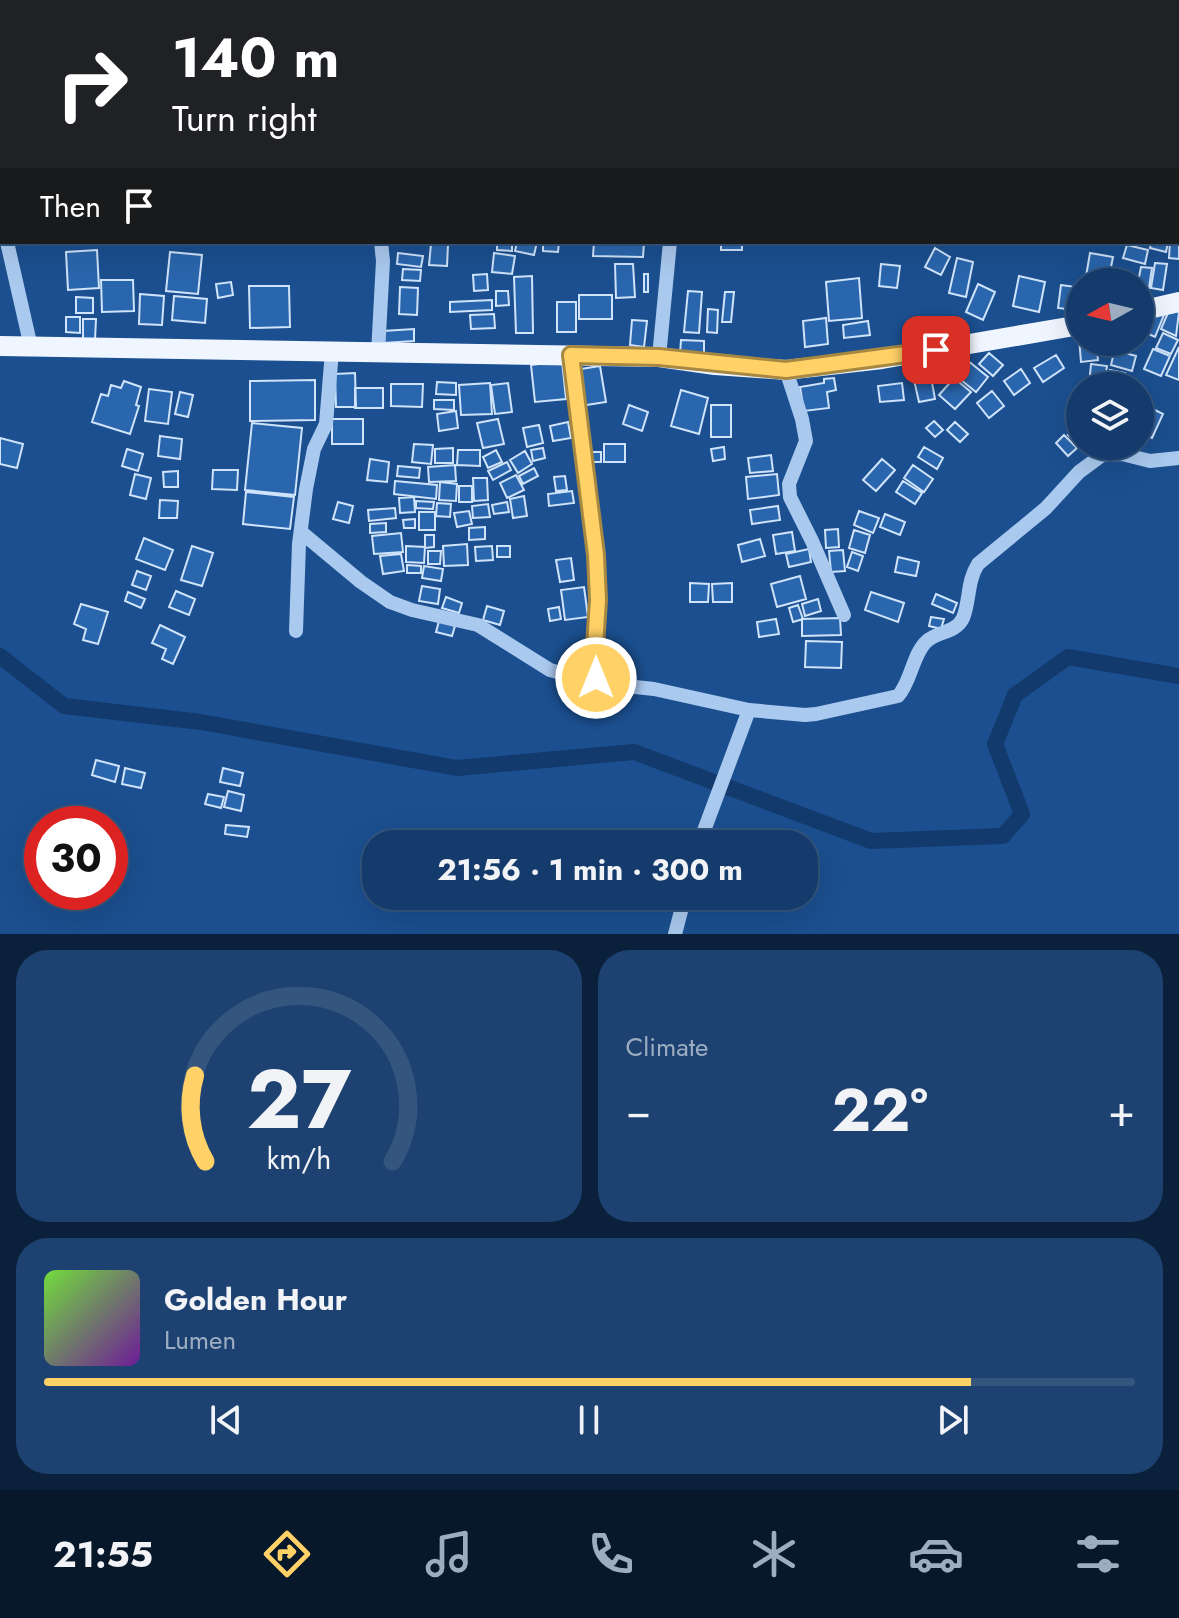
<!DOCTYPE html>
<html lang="en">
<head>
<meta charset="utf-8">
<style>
	:root { --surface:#143b6b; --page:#1d4271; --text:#f1f3f6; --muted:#9dadc1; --line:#33557e; --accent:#ffd166 }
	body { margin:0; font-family:Jost,sans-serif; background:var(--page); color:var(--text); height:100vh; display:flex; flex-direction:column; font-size:30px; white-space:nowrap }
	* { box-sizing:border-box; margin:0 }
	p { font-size:26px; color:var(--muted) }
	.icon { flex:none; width:44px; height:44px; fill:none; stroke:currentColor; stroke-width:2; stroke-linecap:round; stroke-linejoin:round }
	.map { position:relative; height:934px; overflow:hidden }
	.drawer { display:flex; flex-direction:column; gap:16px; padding:16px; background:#0b203b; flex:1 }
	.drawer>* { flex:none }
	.guide { position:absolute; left:0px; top:0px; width:1180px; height:244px; box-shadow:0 8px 32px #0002,0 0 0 2px var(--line); background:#202124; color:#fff; overflow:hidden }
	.needle { width:52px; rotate:262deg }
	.controls { position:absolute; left:1066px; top:268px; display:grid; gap:16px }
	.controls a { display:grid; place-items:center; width:88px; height:88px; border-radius:50%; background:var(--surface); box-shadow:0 8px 32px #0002,0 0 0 2px var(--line); font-size:40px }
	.speed { position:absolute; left:24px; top:806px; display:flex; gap:16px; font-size:40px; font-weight:700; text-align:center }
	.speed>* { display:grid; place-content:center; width:104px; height:104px; border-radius:50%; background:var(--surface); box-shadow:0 8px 32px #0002,0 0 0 2px var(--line); line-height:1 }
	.speed .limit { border:12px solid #d22; background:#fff; color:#111 }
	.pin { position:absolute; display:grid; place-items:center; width:68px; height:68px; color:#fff; margin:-34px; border-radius:16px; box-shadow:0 4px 12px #0006 }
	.me { position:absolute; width:88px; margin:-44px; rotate:0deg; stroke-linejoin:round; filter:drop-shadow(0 0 6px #0008) }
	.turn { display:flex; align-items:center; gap:28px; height:168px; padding:0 40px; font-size:36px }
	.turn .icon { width:104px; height:104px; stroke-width:2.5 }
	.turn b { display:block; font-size:56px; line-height:68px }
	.then { display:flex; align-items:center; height:76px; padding:0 40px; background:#0003; gap:16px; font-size:30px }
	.big { font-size:60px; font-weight:700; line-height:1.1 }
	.drawer .tile { flex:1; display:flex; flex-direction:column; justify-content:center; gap:12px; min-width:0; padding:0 28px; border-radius:32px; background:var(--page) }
	.drawer .dial { align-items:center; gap:0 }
	.dial svg { height:208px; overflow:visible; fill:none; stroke:var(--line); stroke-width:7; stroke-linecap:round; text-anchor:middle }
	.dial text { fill:var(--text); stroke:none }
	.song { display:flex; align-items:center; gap:24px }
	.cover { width:96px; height:96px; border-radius:12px; background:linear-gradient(135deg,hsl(100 70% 55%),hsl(280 70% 35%)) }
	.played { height:8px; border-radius:4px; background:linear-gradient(90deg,var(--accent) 85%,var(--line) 85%) }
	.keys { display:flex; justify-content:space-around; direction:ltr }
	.heat { display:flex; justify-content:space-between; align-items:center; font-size:44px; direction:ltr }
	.drawer .tiles { flex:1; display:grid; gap:16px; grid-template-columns:1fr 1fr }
	.tile:last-child { grid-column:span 2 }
	.trip { position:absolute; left:362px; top:830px; width:456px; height:80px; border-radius:32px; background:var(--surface); box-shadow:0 8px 32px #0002,0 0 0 2px var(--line); font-weight:700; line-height:80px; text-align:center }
	.tabs { display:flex; height:128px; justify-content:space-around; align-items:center; background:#08182b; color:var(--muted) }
	.tabs .icon { width:56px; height:56px }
	.tabs .on { color:var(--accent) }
	.tabs b { font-size:36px; color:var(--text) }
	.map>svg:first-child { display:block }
</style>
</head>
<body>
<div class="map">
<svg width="1179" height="934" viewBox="0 0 1179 934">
	<rect width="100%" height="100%" fill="#1b4f8f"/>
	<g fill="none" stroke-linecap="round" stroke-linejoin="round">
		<!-- canal -->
		<path stroke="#123a6d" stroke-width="16" d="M0 656 64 706 201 722 457 768 634 752 871 841 1003 836 1022 814 995 744 1015 695 1068 657 1179 676"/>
	</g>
	<!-- building -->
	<path fill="#2a66ad" stroke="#cfe3fa" stroke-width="2" d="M73 0H106V2H73Z
		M0 31H2L0 62Z
		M0 66H2L0 99Z
		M1179 239V259L1169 258 1170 242H1178Z
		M497 242H512V251L497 250Z
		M517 242H537L534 255 515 251Z
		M543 242H559L558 252 543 251Z
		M594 242H644L643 257 593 256Z
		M713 242H742V250H721V242Z
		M1151 242H1168L1166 252 1150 248Z
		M431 244 448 245 447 266 429 265Z
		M1127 245 1148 250 1145 264 1123 258Z
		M935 248 950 257 941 275 925 267Z
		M97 250 99 288 68 290 66 252Z
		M170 252 202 255 198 294 166 291Z
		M398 253 423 256 421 267 397 264Z
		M494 253 515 256 512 274 492 272Z
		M1090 253 1113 257 1108 282H1085Z
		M957 258 973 262 966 297 949 293Z
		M1155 263 1167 264 1163 290 1151 288Z
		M615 264H633L635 297 616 298Z
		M881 264 900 266 897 288 879 286Z
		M1141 267 1152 268 1149 288 1140 287 1138 282Z
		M403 269 421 270 420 281 402 280Z
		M487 274 488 290 474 291 473 275Z
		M644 274H648V292H644Z
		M1115 274 1134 280V282H1112Z
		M532 276 533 333H516L514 277Z
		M1019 276 1045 282 1039 312 1013 306Z
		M859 278 862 318 829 321 826 282Z
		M101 280H133L134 311 102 312Z
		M231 282 233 295 218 298 216 284Z
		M978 284 995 292 983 320 966 312Z
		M1061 285 1076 287 1073 310 1058 308Z
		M249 286H289L290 327 250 328Z
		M400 287 418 288 417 315 399 314Z
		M496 291H508L509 305 496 306Z
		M688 291 702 292 699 333 684 332Z
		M725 292H734L731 322H722Z
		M140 294 164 296 162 325 139 324Z
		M579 295H612V319H579Z
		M174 296 207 299 205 323 172 320Z
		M76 297 93 298V313H76Z
		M492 300V310L450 312V302Z
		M557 302H576V332H557Z
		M1170 308 1179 312 1176 336 1161 329Z
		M708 309 718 310 717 333 707 332Z
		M1154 311 1164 315 1155 337 1144 332Z
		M494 314 495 328 471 329 470 315Z
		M66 317H80V333L66 332Z
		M826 318 828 344 805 347 803 321Z
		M83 319H96L95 340H83Z
		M632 320 647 321 644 347 630 345Z
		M868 321 870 335 844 338 843 325Z
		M414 329V341L383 343V331Z
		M1163 333 1178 340 1171 354 1156 348Z
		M1079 338 1080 342H1096L1098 360 1081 362Z
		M681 340 704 341V355L680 354Z
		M1116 344 1127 347 1125 353 1136 356 1132 371 1111 365Z
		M1179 347V380L1166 375Z
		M1153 349 1170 356 1161 376 1144 369Z
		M989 353 1003 365 993 376 979 364Z
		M1056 355 1064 368 1043 382 1034 368Z
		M967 360 988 377 976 392 955 375Z
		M562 361 566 399 535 402 531 365Z
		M1091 364 1107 366 1104 386 1089 385Z
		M600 366 606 402 580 406 574 370Z
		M1021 369 1030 383 1014 395 1004 381Z
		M1110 370 1125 373 1122 386H1108Z
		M355 373 356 407H336L335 374Z
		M931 377 935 399 919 402 914 380Z
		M834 378 836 390 827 392 829 408 804 411 800 387 824 383V379Z
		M954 378 971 392 955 409 939 395Z
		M1127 379 1139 383 1138 386H1125Z
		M315 380V420L250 421V381Z
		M124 381 141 387 136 405 139 406 130 434 92 422 101 394 108 396 111 385 121 388Z
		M437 382 456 383V395L436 394Z
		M490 383 492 414 461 415 459 385Z
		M508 383 512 412 495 414 491 385Z
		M902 383 904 400 880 402 878 386Z
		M391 384H423L422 407 391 406Z
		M355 388H383V408H355Z
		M149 389 172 392 168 424 145 421Z
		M681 390 708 398 699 434 671 426Z
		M992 391 1004 406 989 418 977 403Z
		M180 392 193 395 188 417 175 414Z
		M434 400H454V410L434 409Z
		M629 405 648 412 642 431 623 424Z
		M711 405H731V437H711Z
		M1149 407 1163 414 1152 438 1140 433Z
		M456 411 458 428 439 431 437 414Z
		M332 419H363V444H332Z
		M498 419 504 444 483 448 477 423Z
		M934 421 943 430 935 437 926 428Z
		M568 422 571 438 553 441 550 426Z
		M955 422 968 434 960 442 947 430Z
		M252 423 302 428 295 495 245 490Z
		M539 425 543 443 527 447 523 428Z
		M1076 426 1080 430V441L1077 444 1068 435Z
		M1064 435 1077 448 1068 456 1056 443Z
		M160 436 182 439 180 459 158 456Z
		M0 438 23 444 17 468 0 464Z
		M414 444 433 445 431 464 412 462Z
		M604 444H625V462H604Z
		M724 447 725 459 713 461 711 449Z
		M924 447 943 458 937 469 918 457Z
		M453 448V463H435V449Z
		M543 448 545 458 533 461 531 450Z
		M127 449 143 454 138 471 122 466Z
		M458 450H480V466L457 465Z
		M496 450 502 462 488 468 483 457Z
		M525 451 532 464 518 473 510 460Z
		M587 452H601V462H587Z
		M771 455 773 471 750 473 748 458Z
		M370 459 389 462 387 482 367 480Z
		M882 459 895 470 876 491 863 480Z
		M507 462 511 470 493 480 488 471Z
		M455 465 456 481 429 482 428 467Z
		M913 465 933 479 924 492 904 478Z
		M398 466 420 468 419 478 397 476Z
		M534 468 538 476 523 484 519 476Z
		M213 470H238L237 490 212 489Z
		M178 471V487H164L163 472Z
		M135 474 151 478 146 499 130 495Z
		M777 474 779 495 748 499 746 477Z
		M516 475 524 490 507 498 500 483Z
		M565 476 567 490 556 491 554 477Z
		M473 478H487L488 500 474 501Z
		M395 481 437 485 436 499 394 494Z
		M903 481 922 493 915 504 896 492Z
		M440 482 457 484 456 501 439 500Z
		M459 486H472V502H459Z
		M572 491 574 503 549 506 548 494Z
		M246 492 294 497 290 529 243 524Z
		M524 496 527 516 513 518 510 499Z
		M414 497 415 512 400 513 399 498Z
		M160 500 178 501 177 518H159Z
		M416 501 434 502 433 509 416 508Z
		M338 502 353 506 349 523 333 519Z
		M507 502 509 512 494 514 492 505Z
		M437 503 451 504 450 517 436 516Z
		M488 504 490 517 473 518 472 506Z
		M778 506 780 520 752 524 750 510Z
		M395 508 396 518 369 521 368 510Z
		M469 511 472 524 457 527 454 513Z
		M859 511 879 518 873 533 854 525Z
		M419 512H435V530H419Z
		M885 514 905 522 900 535 880 527Z
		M415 519V528H404L403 520Z
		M386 523V532L370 533V524Z
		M485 527V539L469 540V528Z
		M838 529 839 547 826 548 825 530Z
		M854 530 870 535 865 553 849 548Z
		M792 532 795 551 776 554 773 535Z
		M401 533 403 552 374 554 372 536Z
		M425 535H434V547L425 548Z
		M144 538 173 550 165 570 136 559Z
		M760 539 765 556 742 562 738 545Z
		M467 544 468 565 444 566 443 546Z
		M192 546 213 553 202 586 181 580Z
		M406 546 425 547 424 563 406 562Z
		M492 546 493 560 476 561 475 547Z
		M497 546H510V557H497Z
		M809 549 811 562 789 567 786 554Z
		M843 550 845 571 831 572 829 551Z
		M428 551H441L440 564H428Z
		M852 552 863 556 858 571 847 567Z
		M401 554 404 571 383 574 380 556Z
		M898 557 919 562 916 576 895 572Z
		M571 558 574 580 560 582 556 560Z
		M407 565 421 566V573H407Z
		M424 566 443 569 441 581 422 578Z
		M137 571 151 576 146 590 132 585Z
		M800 576 806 599 777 607 771 584Z
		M690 583 709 584 708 602H690Z
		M732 583V602H713L712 584Z
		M422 586 440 589 438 604 419 601Z
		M584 587 588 617 565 620 561 590Z
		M176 591 195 599 189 615 169 607Z
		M128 592 145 599 141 608 125 601Z
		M871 592 904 603 898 622 865 610Z
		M936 594 957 603 953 613 932 604Z
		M446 597 462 603 459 613 442 608Z
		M818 599 821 611 805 616 802 604Z
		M81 604 108 612 98 644 83 640 86 629 74 624Z
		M798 605 803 619 793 622 789 608Z
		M487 606 504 611 500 625 483 620Z
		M559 607 561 619 550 621 548 609Z
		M931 617 944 619 941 629 929 626Z
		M840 618 841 635 802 636V619Z
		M776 619 779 634 759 637 757 622Z
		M439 621 455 626 452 636 436 632Z
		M160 625 185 637 173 664 162 659 166 649 152 643Z
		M806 641 842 642 841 668 805 667Z
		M570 655 583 658 578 674 566 671Z
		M96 760 119 766 115 782 92 775Z
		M125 768 145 773 141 788 122 784Z
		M223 768 243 773 240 786 220 782Z
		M228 791 244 795 241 811 224 807Z
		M208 794 224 797 221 808 205 804Z
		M226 825 249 827 247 837 225 834Z"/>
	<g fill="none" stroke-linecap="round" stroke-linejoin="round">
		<!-- minor -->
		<path stroke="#a9c9ee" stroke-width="14" d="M67 0 68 2
			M525 2V0
			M694 2V0
			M0 210 2 219
			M7 242 31 347
			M378 353 383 261 381 242
			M571 355 596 555 598 600 594 669 598 683 654 689 749 710 805 715 816 714 898 696C911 682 913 653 927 641 937 632 957 632 963 618 970 601 967 581 978 564L1046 508 1079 472 1102 455 1122 454 1150 461 1179 458
			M659 357 670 242
			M786 370 802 419 806 441 789 484 790 497 812 541 844 615
			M301 532 361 582 390 602 412 610 478 625 550 670 598 683
			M296 631 299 544 306 489 314 449 326 424 332 351
			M699 844 749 710
			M675 934 685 896"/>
		<!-- major -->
		<path stroke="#f0f6ff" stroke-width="20" d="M1140 311 1179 302
			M0 346 659 357 715 365 786 370 882 359 1080 325"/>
	</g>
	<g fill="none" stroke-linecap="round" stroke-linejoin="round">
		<defs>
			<path id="route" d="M596 678 594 661 598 600 596 555 571 355 659 357 786 370 936 350"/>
		</defs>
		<!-- route casing -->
		<use href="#route" stroke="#a68842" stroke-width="20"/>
		<!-- route -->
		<use href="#route" stroke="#ffd166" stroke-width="14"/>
	</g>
</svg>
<div class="controls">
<a><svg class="needle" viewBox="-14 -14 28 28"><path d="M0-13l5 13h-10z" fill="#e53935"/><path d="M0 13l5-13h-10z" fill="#9dadc1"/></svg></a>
<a><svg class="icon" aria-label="layers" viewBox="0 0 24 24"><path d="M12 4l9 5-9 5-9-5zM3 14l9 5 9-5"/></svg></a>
</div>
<div class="speed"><div class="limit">30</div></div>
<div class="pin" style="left:936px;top:350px;background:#d93025"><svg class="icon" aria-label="arrive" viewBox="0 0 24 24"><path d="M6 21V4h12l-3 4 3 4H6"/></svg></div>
<svg class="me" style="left:596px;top:678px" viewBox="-20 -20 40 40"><circle r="17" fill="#ffd166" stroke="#fff" stroke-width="3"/><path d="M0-11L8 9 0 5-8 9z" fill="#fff"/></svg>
<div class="trip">21:56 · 1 min · 300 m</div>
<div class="guide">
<div class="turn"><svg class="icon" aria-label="right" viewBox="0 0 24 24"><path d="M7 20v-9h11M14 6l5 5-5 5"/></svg><div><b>140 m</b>Turn right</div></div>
<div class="then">Then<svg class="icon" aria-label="arrive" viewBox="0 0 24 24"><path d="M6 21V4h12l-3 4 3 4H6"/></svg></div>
</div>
</div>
<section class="drawer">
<div class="tiles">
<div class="tile dial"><svg viewBox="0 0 100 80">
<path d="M14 69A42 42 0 1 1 86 69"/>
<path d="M14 69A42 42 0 0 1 10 36" stroke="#ffd166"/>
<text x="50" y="56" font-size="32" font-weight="700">27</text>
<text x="50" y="72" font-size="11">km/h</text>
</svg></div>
<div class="tile"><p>Climate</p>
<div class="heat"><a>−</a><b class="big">22°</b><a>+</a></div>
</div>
<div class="tile">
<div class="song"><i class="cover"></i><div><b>Golden Hour</b><p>Lumen</p></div></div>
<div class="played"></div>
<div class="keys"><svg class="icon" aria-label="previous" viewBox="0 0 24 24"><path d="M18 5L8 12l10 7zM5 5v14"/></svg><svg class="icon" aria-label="pause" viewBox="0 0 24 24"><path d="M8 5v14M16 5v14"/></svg><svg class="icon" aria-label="next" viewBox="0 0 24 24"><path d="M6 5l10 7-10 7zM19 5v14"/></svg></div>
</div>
</div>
</section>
<nav class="tabs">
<b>21:55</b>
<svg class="icon on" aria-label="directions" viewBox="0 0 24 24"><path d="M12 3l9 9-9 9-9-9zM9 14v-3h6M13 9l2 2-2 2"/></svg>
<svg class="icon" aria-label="music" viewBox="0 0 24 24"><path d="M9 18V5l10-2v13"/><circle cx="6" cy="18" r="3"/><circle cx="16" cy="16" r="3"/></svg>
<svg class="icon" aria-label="phone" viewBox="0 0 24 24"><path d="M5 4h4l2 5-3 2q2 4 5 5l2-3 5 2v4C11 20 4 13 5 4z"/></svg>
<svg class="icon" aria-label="climate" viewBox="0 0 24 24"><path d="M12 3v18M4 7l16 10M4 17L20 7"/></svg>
<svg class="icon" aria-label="car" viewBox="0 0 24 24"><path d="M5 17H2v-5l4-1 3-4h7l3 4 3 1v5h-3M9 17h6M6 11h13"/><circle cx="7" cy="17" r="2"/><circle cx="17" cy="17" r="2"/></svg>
<svg class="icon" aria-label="filters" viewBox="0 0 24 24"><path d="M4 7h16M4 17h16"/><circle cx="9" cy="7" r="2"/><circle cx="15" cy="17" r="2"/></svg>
</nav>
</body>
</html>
